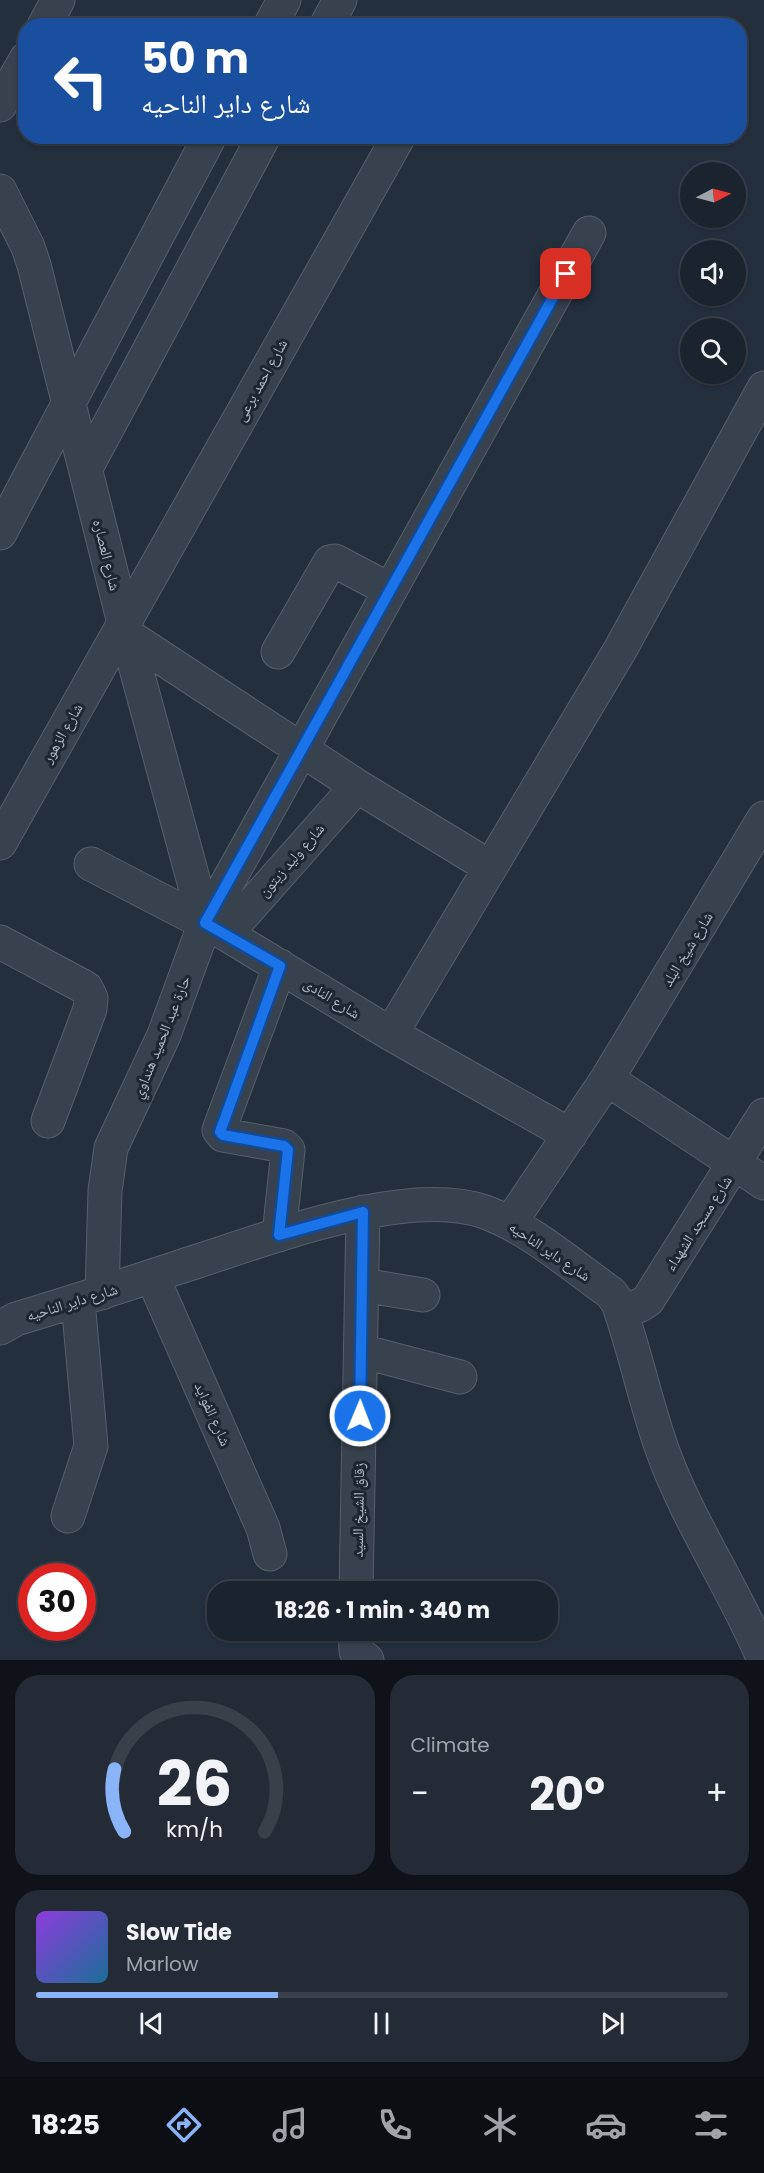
<!DOCTYPE html>
<html lang="en">
<head>
<meta charset="utf-8">
<style>
	:root { --surface:#1b232e; --page:#242b36; --text:#f1f3f6; --muted:#a0a4aa; --line:#39404a; --accent:#8ab4f8 }
	body { margin:0; font-family:Poppins,"Noto Naskh Arabic",sans-serif; background:var(--page); color:var(--text); height:100vh; display:flex; flex-direction:column; font-size:22px; white-space:nowrap }
	* { box-sizing:border-box; margin:0 }
	p { font-size:20px; color:var(--muted) }
	.icon { flex:none; width:33px; height:33px; fill:none; stroke:currentColor; stroke-width:2; stroke-linecap:round; stroke-linejoin:round }
	.map { position:relative; height:1660px; overflow:hidden }
	.side { display:flex; flex-direction:column; gap:15px; padding:15px; background:#0f1319; flex:1 }
	.side>* { flex:none }
	.guide { position:absolute; left:18px; top:18px; width:729px; height:126px; border-radius:24px; box-shadow:0 2px 4px #0004,0 0 0 2px var(--line); background:#1a4fa0; color:#fff; overflow:hidden }
	.needle { width:39px; rotate:84deg }
	.buttons { position:absolute; left:680px; top:162px; display:grid; gap:12px }
	.buttons a { display:grid; place-items:center; width:66px; height:66px; border-radius:50%; background:var(--surface); box-shadow:0 2px 4px #0004,0 0 0 2px var(--line); font-size:30px }
	.speed { position:absolute; left:18px; top:1563px; display:flex; gap:12px; font-size:30px; font-weight:700; text-align:center }
	.speed>* { display:grid; place-content:center; width:78px; height:78px; border-radius:50%; background:var(--surface); box-shadow:0 2px 4px #0004,0 0 0 2px var(--line); line-height:1 }
	.speed .limit { border:9px solid #d22; background:#fff; color:#111 }
	.pin { position:absolute; display:grid; place-items:center; width:51px; height:51px; color:#fff; margin:-26px; border-radius:12px; box-shadow:0 3px 9px #0006 }
	.me { position:absolute; width:66px; margin:-33px; rotate:1deg; stroke-linejoin:round; filter:drop-shadow(0 0 4px #0008) }
	.turn { display:flex; align-items:center; gap:21px; height:126px; padding:0 24px; font-size:27px }
	.turn .icon { width:78px; height:78px; stroke-width:2.5 }
	.turn b { display:block; font-size:42px; line-height:51px }
	.big { font-size:45px; font-weight:700; line-height:1.1 }
	.side .card { flex:1; display:flex; flex-direction:column; justify-content:center; gap:9px; min-width:0; padding:0 21px; border-radius:24px; background:var(--page) }
	.side .dial { align-items:center; gap:0 }
	.dial svg { height:156px; overflow:visible; fill:none; stroke:var(--line); stroke-width:7; stroke-linecap:round; text-anchor:middle }
	.dial text { fill:var(--text); stroke:none }
	.song { display:flex; align-items:center; gap:18px }
	.cover { width:72px; height:72px; border-radius:9px; background:linear-gradient(135deg,hsl(270 70% 55%),hsl(200 70% 35%)) }
	.played { height:6px; border-radius:3px; background:linear-gradient(90deg,var(--accent) 35%,var(--line) 35%) }
	.keys { display:flex; justify-content:space-around; direction:ltr }
	.heat { display:flex; justify-content:space-between; align-items:center; font-size:33px; direction:ltr }
	.side .tiles { flex:1; display:grid; gap:15px; grid-template-columns:1fr 1fr }
	.card:last-child { grid-column:span 2 }
	.trip { position:absolute; left:207px; top:1581px; width:351px; height:60px; border-radius:24px; background:var(--surface); box-shadow:0 2px 4px #0004,0 0 0 2px var(--line); font-weight:700; line-height:60px; text-align:center }
	.dock { display:flex; height:96px; justify-content:space-around; align-items:center; background:#0b0e12; color:var(--muted) }
	.dock .icon { width:42px; height:42px }
	.dock .active { color:var(--accent) }
	.dock b { font-size:27px; color:var(--text) }
	.map>svg:first-child { display:block }
</style>
</head>
<body>
<div class="map">
<svg width="764" height="1660" viewBox="0 0 764 1660">
	<rect width="100%" height="100%" fill="#242f3e"/>
	<g fill="none" stroke-linecap="round" stroke-linejoin="round">
		<defs>
			<path id="minor" d="M44 26 58 0
				M270 26 284 0
				M326 26 340 0
				M0 105 26 59
				M0 191 28 247 34 265 127 635 205 923
				M86 468 264 136
				M0 533 210 136
				M127 635 357 786 490 867
				M278 652 330 562 335 561 390 590
				M0 843 399 136
				M91 864 226 934 391 1034 570 1135
				M226 934 357 786
				M0 942 86 988 91 998 90 1009 48 1121
				M391 1034 620 650 764 388
				M607 1079 764 1183
				M510 1223 607 1079 764 818
				M279 1235 288 1150 284 1146 223 1135 219 1130 280 966
				M152 1276 263 1528 270 1554
				M362 1285 423 1295
				M102 1293 105 1191 111 1148 164 1035 205 923 589 233
				M618 1303C631 1310 636 1309 648 1300L764 1115
				M0 1328 16 1319C77 1301 137 1281 198 1261 272 1237 410 1185 485 1212 531 1229 571 1265 611 1293L618 1303C635 1351 645 1401 662 1449 688 1522 734 1588 764 1660
				M361 1351 460 1377
				M68 1516 91 1446 78 1301
				M356 1592 363 1212
				M355 1630 356 1651 367 1660"/>
		</defs>
		<!-- minor casing -->
		<use href="#minor" stroke="#565f6c" stroke-width="35"/>
		<!-- minor -->
		<use href="#minor" stroke="#38414e" stroke-width="33"/>
	</g>
	<g fill="none" stroke-linecap="round" stroke-linejoin="round">
		<defs>
			<path id="route" d="M360 1416 363 1212 279 1235 288 1150 284 1146 223 1135 220 1132 280 966 205 923 566 274"/>
		</defs>
		<!-- route casing -->
		<use href="#route" stroke="#114b97" stroke-width="15"/>
		<!-- route -->
		<use href="#route" stroke="#1a73e8" stroke-width="10"/>
	</g>
	<g text-anchor="middle" dominant-baseline="central" stroke-width="6" stroke-linejoin="round" paint-order="stroke">
		<!-- street labels -->
		<g font-size="15" fill="#b4bcc9" stroke="#1d2633">
			<text transform="translate(261 380) rotate(-61)">شارع احمد برعى</text>
			<text transform="translate(107 555) rotate(76)">شارع العصاره</text>
			<text transform="translate(62 733) rotate(-60)">شارع الزهور</text>
			<text transform="translate(291 860) rotate(-49)">شارع وليد زيتون</text>
			<text transform="translate(687 949) rotate(-59)">شارع شيخ البلد</text>
			<text transform="translate(332 998) rotate(32)">شارع النادى</text>
			<text transform="translate(161 1037) rotate(-68)">حارة عبد الحميد هنداوي</text>
			<text transform="translate(698 1223) rotate(-57)">شارع مسجد الشهداء</text>
			<text transform="translate(550 1251) rotate(34)">شارع داير الناحيه</text>
			<text transform="translate(72 1302) rotate(-17)">شارع داير الناحيه</text>
			<text transform="translate(213 1414) rotate(66)">شارع الفوايد</text>
			<text transform="translate(358 1510) rotate(-89)">زقاق الشيخ السيد</text>
		</g>
	</g>
</svg>
<div class="buttons">
<a><svg class="needle" viewBox="-14 -14 28 28"><path d="M0-13l5 13h-10z" fill="#e53935"/><path d="M0 13l5-13h-10z" fill="#a0a4aa"/></svg></a>
<a><svg class="icon" aria-label="sound" viewBox="0 0 24 24"><path d="M4 9h4l5-4v14l-5-4H4zM17 9q2 3 0 6"/></svg></a>
<a><svg class="icon" aria-label="search" viewBox="0 0 24 24"><circle cx="10" cy="10" r="6"/><path d="M15 15l6 6"/></svg></a>
</div>
<div class="speed"><div class="limit">30</div></div>
<div class="pin" style="left:566px;top:274px;background:#d93025"><svg class="icon" aria-label="arrive" viewBox="0 0 24 24"><path d="M6 21V4h12l-3 4 3 4H6"/></svg></div>
<svg class="me" style="left:360px;top:1416px" viewBox="-20 -20 40 40"><circle r="17" fill="#1a73e8" stroke="#fff" stroke-width="3"/><path d="M0-11L8 9 0 5-8 9z" fill="#fff"/></svg>
<div class="trip">18:26 · 1 min · 340 m</div>
<div class="guide">
<div class="turn"><svg class="icon" aria-label="left" viewBox="0 0 24 24"><path d="M17 20v-9H6M10 6l-5 5 5 5"/></svg><div><b>50 m</b>شارع داير الناحيه</div></div>
</div>
</div>
<section class="side">
<div class="tiles">
<div class="card dial"><svg viewBox="0 0 100 80">
<path d="M14 69A42 42 0 1 1 86 69"/>
<path d="M14 69A42 42 0 0 1 9 37" stroke="#8ab4f8"/>
<text x="50" y="56" font-size="32" font-weight="700">26</text>
<text x="50" y="72" font-size="11">km/h</text>
</svg></div>
<div class="card"><p>Climate</p>
<div class="heat"><a>−</a><b class="big">20°</b><a>+</a></div>
</div>
<div class="card">
<div class="song"><i class="cover"></i><div><b>Slow Tide</b><p>Marlow</p></div></div>
<div class="played"></div>
<div class="keys"><svg class="icon" aria-label="previous" viewBox="0 0 24 24"><path d="M18 5L8 12l10 7zM5 5v14"/></svg><svg class="icon" aria-label="pause" viewBox="0 0 24 24"><path d="M8 5v14M16 5v14"/></svg><svg class="icon" aria-label="next" viewBox="0 0 24 24"><path d="M6 5l10 7-10 7zM19 5v14"/></svg></div>
</div>
</div>
</section>
<nav class="dock">
<b>18:25</b>
<svg class="icon active" aria-label="directions" viewBox="0 0 24 24"><path d="M12 3l9 9-9 9-9-9zM9 14v-3h6M13 9l2 2-2 2"/></svg>
<svg class="icon" aria-label="music" viewBox="0 0 24 24"><path d="M9 18V5l10-2v13"/><circle cx="6" cy="18" r="3"/><circle cx="16" cy="16" r="3"/></svg>
<svg class="icon" aria-label="phone" viewBox="0 0 24 24"><path d="M5 4h4l2 5-3 2q2 4 5 5l2-3 5 2v4C11 20 4 13 5 4z"/></svg>
<svg class="icon" aria-label="climate" viewBox="0 0 24 24"><path d="M12 3v18M4 7l16 10M4 17L20 7"/></svg>
<svg class="icon" aria-label="car" viewBox="0 0 24 24"><path d="M5 17H2v-5l4-1 3-4h7l3 4 3 1v5h-3M9 17h6M6 11h13"/><circle cx="7" cy="17" r="2"/><circle cx="17" cy="17" r="2"/></svg>
<svg class="icon" aria-label="filters" viewBox="0 0 24 24"><path d="M4 7h16M4 17h16"/><circle cx="9" cy="7" r="2"/><circle cx="15" cy="17" r="2"/></svg>
</nav>
</body>
</html>
